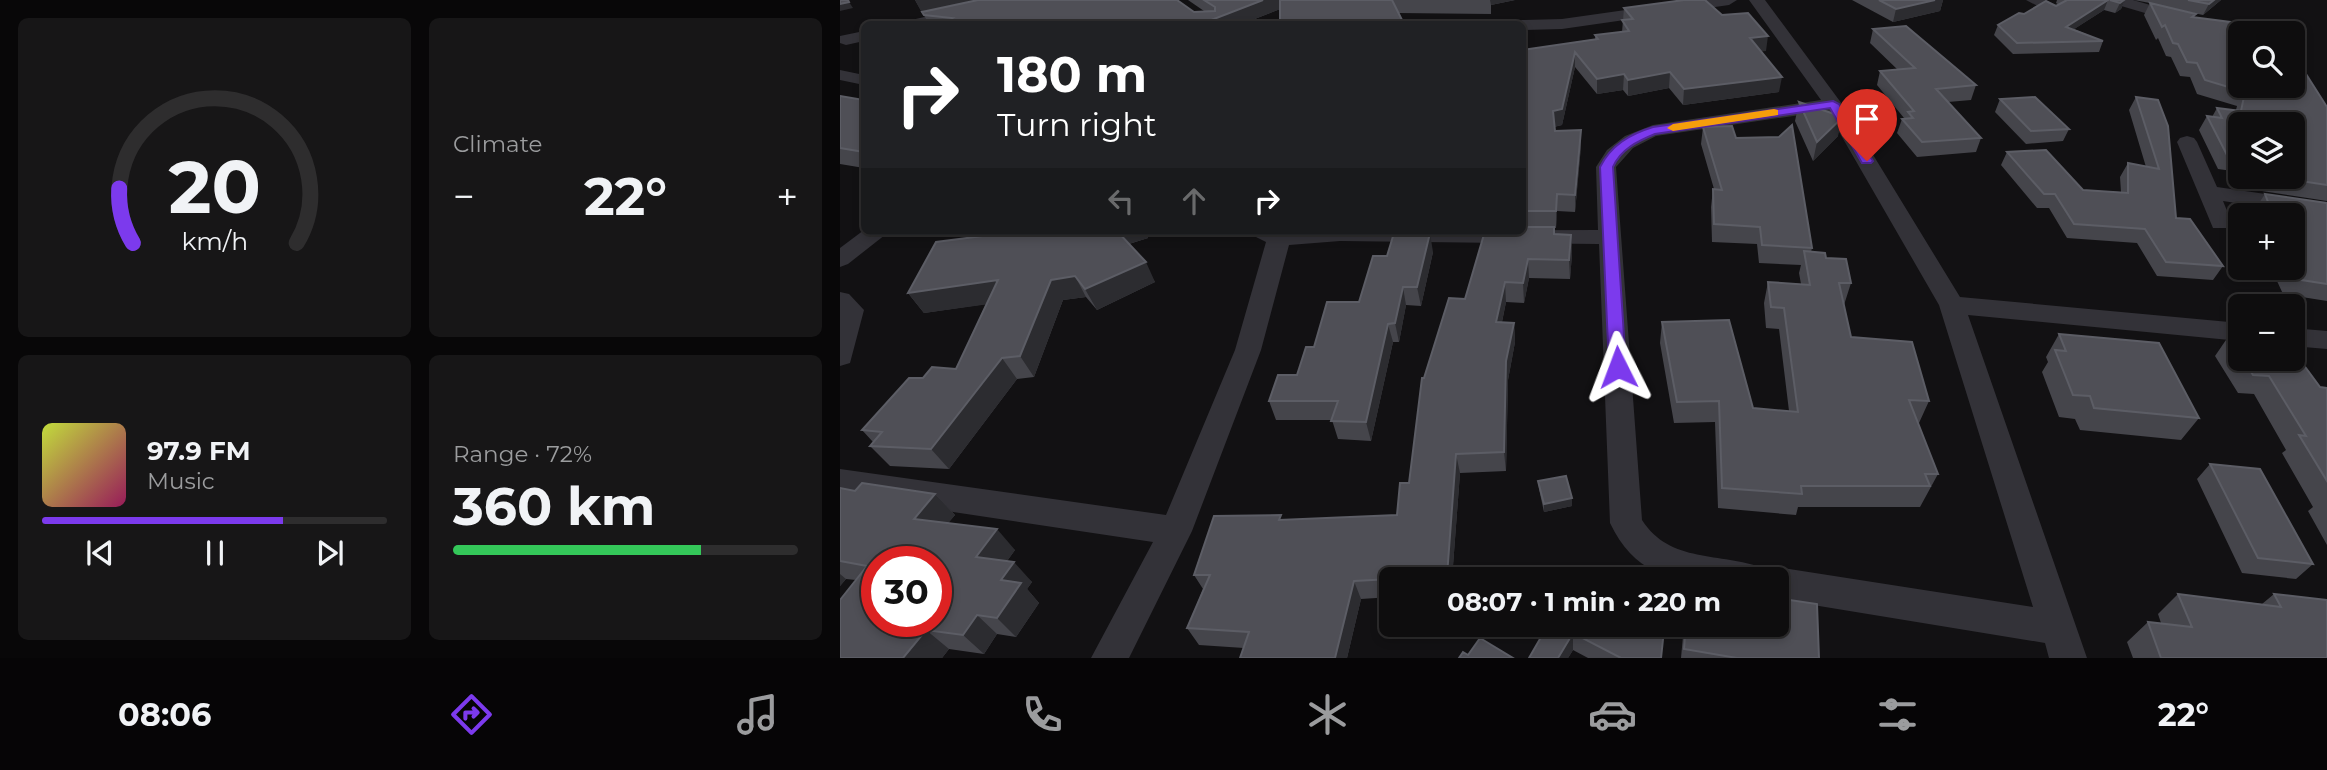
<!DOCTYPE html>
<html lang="en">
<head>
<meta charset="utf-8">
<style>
	:root { --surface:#0e0d0e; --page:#171617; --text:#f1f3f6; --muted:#9b9c9e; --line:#2e2d2e; --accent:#7c3aed }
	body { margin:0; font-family:Montserrat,sans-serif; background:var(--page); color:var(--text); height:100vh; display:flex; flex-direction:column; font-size:26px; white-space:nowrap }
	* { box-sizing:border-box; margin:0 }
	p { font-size:23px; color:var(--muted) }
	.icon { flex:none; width:38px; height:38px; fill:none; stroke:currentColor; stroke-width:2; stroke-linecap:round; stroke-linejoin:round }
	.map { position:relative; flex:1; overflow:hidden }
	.sheet { display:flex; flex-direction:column; gap:18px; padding:18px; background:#080708; width:840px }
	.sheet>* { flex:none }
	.guide { position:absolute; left:21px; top:21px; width:665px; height:214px; border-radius:10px; box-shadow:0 4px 10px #0003,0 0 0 2px var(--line); background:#202124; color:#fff; overflow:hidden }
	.fabs { position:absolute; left:1388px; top:21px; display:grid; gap:14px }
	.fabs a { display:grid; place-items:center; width:77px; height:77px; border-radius:10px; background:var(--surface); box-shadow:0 4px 10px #0003,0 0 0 2px var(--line); font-size:35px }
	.speed { position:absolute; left:21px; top:546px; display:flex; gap:14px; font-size:35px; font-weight:700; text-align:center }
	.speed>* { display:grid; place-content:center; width:91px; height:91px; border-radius:50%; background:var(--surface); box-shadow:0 4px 10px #0003,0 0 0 2px var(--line); line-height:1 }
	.speed .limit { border:10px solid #d22; background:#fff; color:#111 }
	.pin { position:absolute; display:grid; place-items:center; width:60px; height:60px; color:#fff; margin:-72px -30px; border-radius:50% 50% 50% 0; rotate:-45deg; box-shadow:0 0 7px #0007 }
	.pin .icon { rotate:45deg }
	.me { position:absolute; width:77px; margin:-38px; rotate:357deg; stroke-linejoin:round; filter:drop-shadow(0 0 5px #0008) }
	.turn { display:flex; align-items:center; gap:24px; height:147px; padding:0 21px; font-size:32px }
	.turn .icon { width:91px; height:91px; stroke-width:2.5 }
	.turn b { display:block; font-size:49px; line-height:60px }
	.lanes { display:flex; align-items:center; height:66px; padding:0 21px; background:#0003; justify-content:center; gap:35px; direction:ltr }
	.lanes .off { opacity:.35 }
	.big { font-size:52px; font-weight:700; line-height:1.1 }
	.sheet .widget { flex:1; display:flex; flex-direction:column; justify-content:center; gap:10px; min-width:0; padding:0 24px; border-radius:10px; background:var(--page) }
	.sheet .dial { align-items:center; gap:0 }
	.dial svg { height:182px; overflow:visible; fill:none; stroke:var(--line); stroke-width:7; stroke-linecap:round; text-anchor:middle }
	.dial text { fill:var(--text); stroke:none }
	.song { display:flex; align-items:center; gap:21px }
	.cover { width:84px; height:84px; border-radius:10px; background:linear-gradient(135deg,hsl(70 70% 55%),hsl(330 70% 35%)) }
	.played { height:7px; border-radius:4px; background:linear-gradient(90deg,var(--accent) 70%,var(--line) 70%) }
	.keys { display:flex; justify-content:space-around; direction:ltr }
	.heat { display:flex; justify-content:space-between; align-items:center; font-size:38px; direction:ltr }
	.charge { height:10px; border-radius:5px; background:linear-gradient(90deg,#34c759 72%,var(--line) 0) }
	.sheet .tiles { flex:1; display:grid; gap:18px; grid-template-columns:repeat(2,1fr) }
	.trip { position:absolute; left:539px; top:567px; width:410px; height:70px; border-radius:10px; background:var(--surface); box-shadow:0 4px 10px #0003,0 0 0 2px var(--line); font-weight:700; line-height:70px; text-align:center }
	.dock { display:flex; height:112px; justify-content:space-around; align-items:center; background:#060506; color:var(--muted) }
	.dock .icon { width:49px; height:49px }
	.dock .selected { color:var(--accent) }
	.dock b { font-size:32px; color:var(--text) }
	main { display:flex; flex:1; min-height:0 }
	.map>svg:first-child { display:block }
</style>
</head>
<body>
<main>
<section class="sheet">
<div class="tiles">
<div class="widget dial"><svg viewBox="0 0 100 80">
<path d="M14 69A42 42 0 1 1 86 69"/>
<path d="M14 69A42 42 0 0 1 8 45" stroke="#7c3aed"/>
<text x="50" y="56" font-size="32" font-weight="700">20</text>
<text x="50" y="72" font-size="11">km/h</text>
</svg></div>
<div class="widget"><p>Climate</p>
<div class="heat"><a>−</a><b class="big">22°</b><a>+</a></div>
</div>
<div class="widget">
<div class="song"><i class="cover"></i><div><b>97.9 FM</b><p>Music</p></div></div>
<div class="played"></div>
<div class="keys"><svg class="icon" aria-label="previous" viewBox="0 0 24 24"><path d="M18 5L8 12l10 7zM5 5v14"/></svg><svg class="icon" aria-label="pause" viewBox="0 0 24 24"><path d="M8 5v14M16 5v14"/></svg><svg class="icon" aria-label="next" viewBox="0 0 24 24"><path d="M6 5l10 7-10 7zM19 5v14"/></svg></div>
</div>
<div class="widget"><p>Range · 72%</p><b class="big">360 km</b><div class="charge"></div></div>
</div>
</section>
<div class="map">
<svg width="1487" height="658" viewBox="0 0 1487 658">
	<rect width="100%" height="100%" fill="#121113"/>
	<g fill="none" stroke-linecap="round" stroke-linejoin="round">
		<!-- street -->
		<path fill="#333238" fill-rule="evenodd" d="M158 0H187L184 3 92 24H65L67 21Z
			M856 0H897L889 5 722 29 682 30V24H674L682 20 722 19Z
			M909 0H925L1002 104 1120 297 1400 323V341L1128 315 1247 658H1209L1205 643 936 599V579C868 579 805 597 770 523L759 244 500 241 449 245 421 350 352 531 289 658H251L313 542 0 495V469L326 515 395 350 426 242 416 237 413 231 758 230 756 167 767 150 785 136 813 125 981 100ZM987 111 1099 305 1193 607 936 567 925 571 923 568C881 552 830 564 802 520L776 167 793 148 816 136Z
			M1186 0H1206L1221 9 1213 14Z
			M1268 0H1293L1345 15 1347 18 1339 23 1271 3Z
			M24 31V41L6 45 0 43V36Z
			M0 70 24 75V85L0 80Z
			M1347 136 1354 138 1357 142 1377 187 1487 203V217L1383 201 1392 223 1389 228H1373L1337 142 1340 138Z
			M24 230 50 231 8 264 0 267V248Z
			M0 292 9 294 24 310 10 363 0 366Z
			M1452 328 1487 331V349L1452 346Z"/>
	</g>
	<!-- wall -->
	<path fill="#45454b" d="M75 0 354 12 364 11 348 0H675L651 5V14L558 13 440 9 402 24H89Z
		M1012 0H1103L1100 11 1053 22Z
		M1217 0H1285L1281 9 1275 13 1264 10 1234 29 1263 41 1259 52 1173 54 1154 35 1158 25 1184 14 1216 6 1219 5 1216 3Z
		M1294 0H1381L1363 15 1331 8 1356 14 1354 17 1487 107V201L1409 189 1405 177H1452L1400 124V172L1378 169 1359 130 1367 116 1372 117 1377 108 1396 110 1397 106 1357 94 1350 77 1340 76 1331 57 1326 56 1318 38 1316 40 1304 15 1310 3Z
		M784 8 882 15 926 51H921L939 92 843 105 829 88 788 96 783 90 757 94 735 67 722 125 714 127 715 131 741 130V146L735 212 717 211 716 228H714L715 235H731L732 254 730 279 689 278 684 303 666 302 662 322 674 323 675 342 668 380 666 471 620 473 612 579H551V597L521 599 507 658H400L404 648 359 645 347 628 363 589 354 575 443 520 557 515 569 483 584 378 625 299 682 231V50L755 39V35L782 32Z
		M1033 29 1136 85 1131 100 1108 102 1141 138 1136 152 1077 157 1057 133 1062 119 1064 118 1037 85 1040 71 1058 70 1030 43Z
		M0 96 24 100V168L0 164Z
		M1296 97 1336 218 1383 266 1373 280 1317 276 1297 243 1227 238 1209 208H1197L1161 165 1167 152 1243 190 1281 192 1280 177 1288 163 1306 167 1289 110Z
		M1160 99 1229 129 1223 141 1186 144 1155 112Z
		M959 102 998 136 973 161 955 121Z
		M863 127 896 138 972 248 971 252 986 258 1011 283 1004 305 1011 337 1089 401 1079 423 1078 422 1098 474 1080 507H958L956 515 878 508 875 422 834 423 820 343 822 322 913 408 949 411 939 329 926 328 924 303 928 282 961 284 959 273 961 265 919 263 917 244 872 242 871 207 873 189H874L861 144Z
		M1425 194 1487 203V301L1443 294 1431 268H1452V215H1417L1415 209Z
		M144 231H304L308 238 289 244 315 282 257 310 246 297 223 300 194 377 177 379 109 469 50 466 30 446 33 442 22 430 83 378 116 369 146 304 84 313 68 293 154 235Z
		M593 252 581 306 566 305 559 342H553L531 441 498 439 492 420H436L429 401 457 375 474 347 519 302 547 256Z
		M1219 334 1359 418 1341 440 1240 430 1235 419 1219 417 1202 372 1208 362 1206 357Z
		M1388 337 1400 338V359H1452L1480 387 1487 388V545L1468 511 1473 507 1442 453 1446 450 1414 394 1398 393 1375 356Z
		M1370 464 1473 564 1456 579 1402 573 1357 479Z
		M698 481 732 506 704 512 699 489Z
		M0 488 15 491 95 494 115 515 108 523 175 550 167 561 192 582 187 589 199 603 176 637 157 634 144 654 109 649 102 658H0L16 580 6 579 0 586Z
		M1338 594 1422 604 1434 594 1487 658H1293L1287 642 1308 622 1321 623 1318 614Z
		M708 625 821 658H748L733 650 728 658H689Z
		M844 625H936L979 658H841Z"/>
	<!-- shaded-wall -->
	<path fill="#2c2c30" d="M75 0H146L83 15Z
		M423 0H441L443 8 402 24H361Z
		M650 0H675L651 5Z
		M1095 0H1103L1100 11 1053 22 1056 9Z
		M1268 0 1264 10 1222 37 1226 27Z
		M1284 0H1285L1281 9 1275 13 1280 3Z
		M1374 0H1381L1363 15 1369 4Z
		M9 2 13 8 0 11V4Z
		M928 36 926 51 908 53 910 38Z
		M735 52V67L722 125 713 127V111Z
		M830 72 829 88 788 96V80Z
		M784 74 783 90 757 94V79Z
		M942 77 939 92 843 105 844 89Z
		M1003 117 998 136 973 161 977 142Z
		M741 130V146L735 212V195Z
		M717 194V211L716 228V211Z
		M275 231H304L308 238 282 246Z
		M590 233 593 252 581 306 577 287Z
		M731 235 732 254 730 279 729 260Z
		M688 259 689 278 684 303 683 283Z
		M306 262 315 282 257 310 245 289Z
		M235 276 246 297 223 300 194 377 180 356 211 280Z
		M158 280 171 301 84 313 68 293Z
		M665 282 666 302 658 341 656 322Z
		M563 287 566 305 559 342 555 323Z
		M674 323 675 342 668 380 666 471 664 452 666 361Z
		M548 324 553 342 531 441 526 422Z
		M162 358 177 379 109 469 91 449Z
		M616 454 620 473 612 579H608L607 576Z
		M95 494 115 515 94 540 74 519Z
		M732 498V506L704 512V504Z
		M157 529 175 550 156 577 136 557Z
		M174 562 192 582 187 589 199 603 176 637 157 618 161 580Z
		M0 574 6 579 0 586Z
		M514 581 521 599 507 658H495Z
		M137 615 157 634 144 654 123 635Z
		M86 630 109 649 102 658H63Z
		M733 633V650L728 658H718Z"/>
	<!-- building -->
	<path fill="#4f4f56" stroke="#5c5d65" stroke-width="2" fill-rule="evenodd" d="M0 0H8L9 2 0 4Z
		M138 0H337L354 12 375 11V7L364 0H423L361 24H342L337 21 326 24H98L112 18 84 15 82 12Z
		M440 0H552L564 24H440Z
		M844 0H865L882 15 908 13 928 36 910 38 942 77 844 89 830 72 788 80 784 74 757 79 735 52 722 109 713 111 715 131 741 130 735 195 717 194 716 211H682V50L758 39 755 35 789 31 782 20 793 19 784 8Z
		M1039 0H1095L1056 9Z
		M1227 0H1268L1226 27 1263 41 1177 43 1158 25 1179 13 1184 14 1206 1 1216 6Z
		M1270 0H1284L1280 3Z
		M1348 0H1374L1369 4Z
		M1310 3 1356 14 1352 17 1437 28 1441 33H1400V86H1452V52L1487 107V185L1435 177H1452V124H1400V156L1387 155 1367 116 1382 118 1377 108 1401 111 1405 92 1365 80 1357 63 1347 62 1338 44 1333 43 1325 25 1322 27Z
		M1066 26 1136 85 1096 89 1141 138 1082 142 1062 119 1073 118 1068 112 1074 111 1040 71 1075 68 1033 29Z
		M0 96 24 100V152L0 148Z
		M1195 97 1229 129 1191 131 1160 99Z
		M1296 97 1318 100 1328 126 1336 218 1350 219 1383 266 1326 262 1305 229 1234 224 1215 194H1204L1167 152 1206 150 1243 190 1288 193V163L1319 169Z
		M959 102 1003 117 977 142Z
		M952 125 972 248 922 245 920 227 874 224 873 189 882 190 863 127 892 126 896 138 939 137Z
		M1425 194 1487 203V284L1455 279 1450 268H1452V215H1433Z
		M682 227H714V234L731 235 729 260 688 259 683 283 665 282 656 322 674 323 666 361 664 452 616 454 607 576 514 581 495 658H400L409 632 347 628 370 575H354L374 516 441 515 439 520 557 515 560 483H569L582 378H584L609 298 625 299 645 231H682Z
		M182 231H277L306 262 245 289 235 276 211 280 180 356 162 358 91 449 30 446 42 432 22 430 69 378H83L92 367 116 369 158 280 68 293 96 242Z
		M554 233H590L577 287H563L555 323 548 324 526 422 491 421 498 401H429L438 375H457L466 347H474L487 302H519L533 256H547Z
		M964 251 985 253 986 258 1006 259 1011 283H999L1011 337 1072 342 1089 401 1069 400 1098 474H1085L1090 486H961L962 494 882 488 879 401 837 402 822 322 889 320 913 408 958 412 944 308 931 307 928 282 970 285Z
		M1219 334 1319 343 1359 418 1254 408 1250 396 1233 395 1215 350 1226 351Z
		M1388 337 1400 338V355Z
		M1452 349 1480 387 1487 388V481L1459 435 1466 436 1429 376 1413 375 1403 359H1452Z
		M1370 464 1420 469 1473 564 1418 558Z
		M726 476 732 498 704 504 698 481Z
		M22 483 95 494 74 519 157 529 136 557 174 562 161 580 181 583 157 618 137 615 123 635 86 630 63 658H0V600L27 566 0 561V488L15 491ZM37 562H96V621H37Z
		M1338 594 1441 607 1434 594 1487 600V658H1321L1308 622 1352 627Z
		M936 598 977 604 979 658H897L844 649 846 625H936Z
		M708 625H791L824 630 821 658H781L733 633 718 658H689Z
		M640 638 673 658H619L623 652 628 655Z"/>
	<!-- route -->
	<path fill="#7c3aed" stroke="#51269a" stroke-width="2" d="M993 101 999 104 1033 161 1031 163H1022L990 108 815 134C798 141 781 149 773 167L786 367 778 373 772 371 769 367 760 167C771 145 790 134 813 127Z"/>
	<!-- slow -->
	<path fill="#f59e0b" d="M934 109 938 110V115L833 131 827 128 833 124Z"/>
</svg>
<div class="fabs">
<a><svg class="icon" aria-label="search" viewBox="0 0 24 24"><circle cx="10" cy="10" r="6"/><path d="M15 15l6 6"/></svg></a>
<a><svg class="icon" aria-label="layers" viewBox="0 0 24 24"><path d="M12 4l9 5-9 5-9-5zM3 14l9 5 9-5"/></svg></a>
<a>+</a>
<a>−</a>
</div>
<div class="speed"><div class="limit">30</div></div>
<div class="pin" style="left:1027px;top:161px;background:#d93025"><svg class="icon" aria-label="arrive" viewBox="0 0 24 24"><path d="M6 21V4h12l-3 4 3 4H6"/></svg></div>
<svg class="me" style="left:778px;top:367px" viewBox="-20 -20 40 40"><path d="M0-17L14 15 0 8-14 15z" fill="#7c3aed" stroke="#fff" stroke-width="4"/></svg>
<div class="trip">08:07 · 1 min · 220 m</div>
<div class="guide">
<div class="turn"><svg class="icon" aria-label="right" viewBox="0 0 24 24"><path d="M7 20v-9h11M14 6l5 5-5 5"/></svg><div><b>180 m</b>Turn right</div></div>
<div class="lanes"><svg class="icon off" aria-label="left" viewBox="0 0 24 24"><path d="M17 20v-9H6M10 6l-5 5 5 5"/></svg><svg class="icon off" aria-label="ahead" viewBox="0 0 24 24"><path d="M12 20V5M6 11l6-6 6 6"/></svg><svg class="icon" aria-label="right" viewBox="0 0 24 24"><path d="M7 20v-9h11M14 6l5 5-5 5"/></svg></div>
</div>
</div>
</main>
<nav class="dock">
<b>08:06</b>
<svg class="icon selected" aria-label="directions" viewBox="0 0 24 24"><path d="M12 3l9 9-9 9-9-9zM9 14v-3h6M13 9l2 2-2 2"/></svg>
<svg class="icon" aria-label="music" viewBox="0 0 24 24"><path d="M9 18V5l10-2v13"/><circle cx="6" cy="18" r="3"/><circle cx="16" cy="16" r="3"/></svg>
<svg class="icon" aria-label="phone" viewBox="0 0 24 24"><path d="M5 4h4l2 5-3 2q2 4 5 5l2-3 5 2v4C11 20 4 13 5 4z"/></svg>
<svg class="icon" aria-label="climate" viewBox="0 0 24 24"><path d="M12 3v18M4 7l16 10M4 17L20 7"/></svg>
<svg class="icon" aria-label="car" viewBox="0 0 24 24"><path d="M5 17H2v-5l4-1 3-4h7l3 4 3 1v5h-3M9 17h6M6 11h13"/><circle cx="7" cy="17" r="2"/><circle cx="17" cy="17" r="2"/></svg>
<svg class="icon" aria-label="filters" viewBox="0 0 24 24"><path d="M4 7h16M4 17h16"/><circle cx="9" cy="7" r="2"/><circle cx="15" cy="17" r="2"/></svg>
<b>22°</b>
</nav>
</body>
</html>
